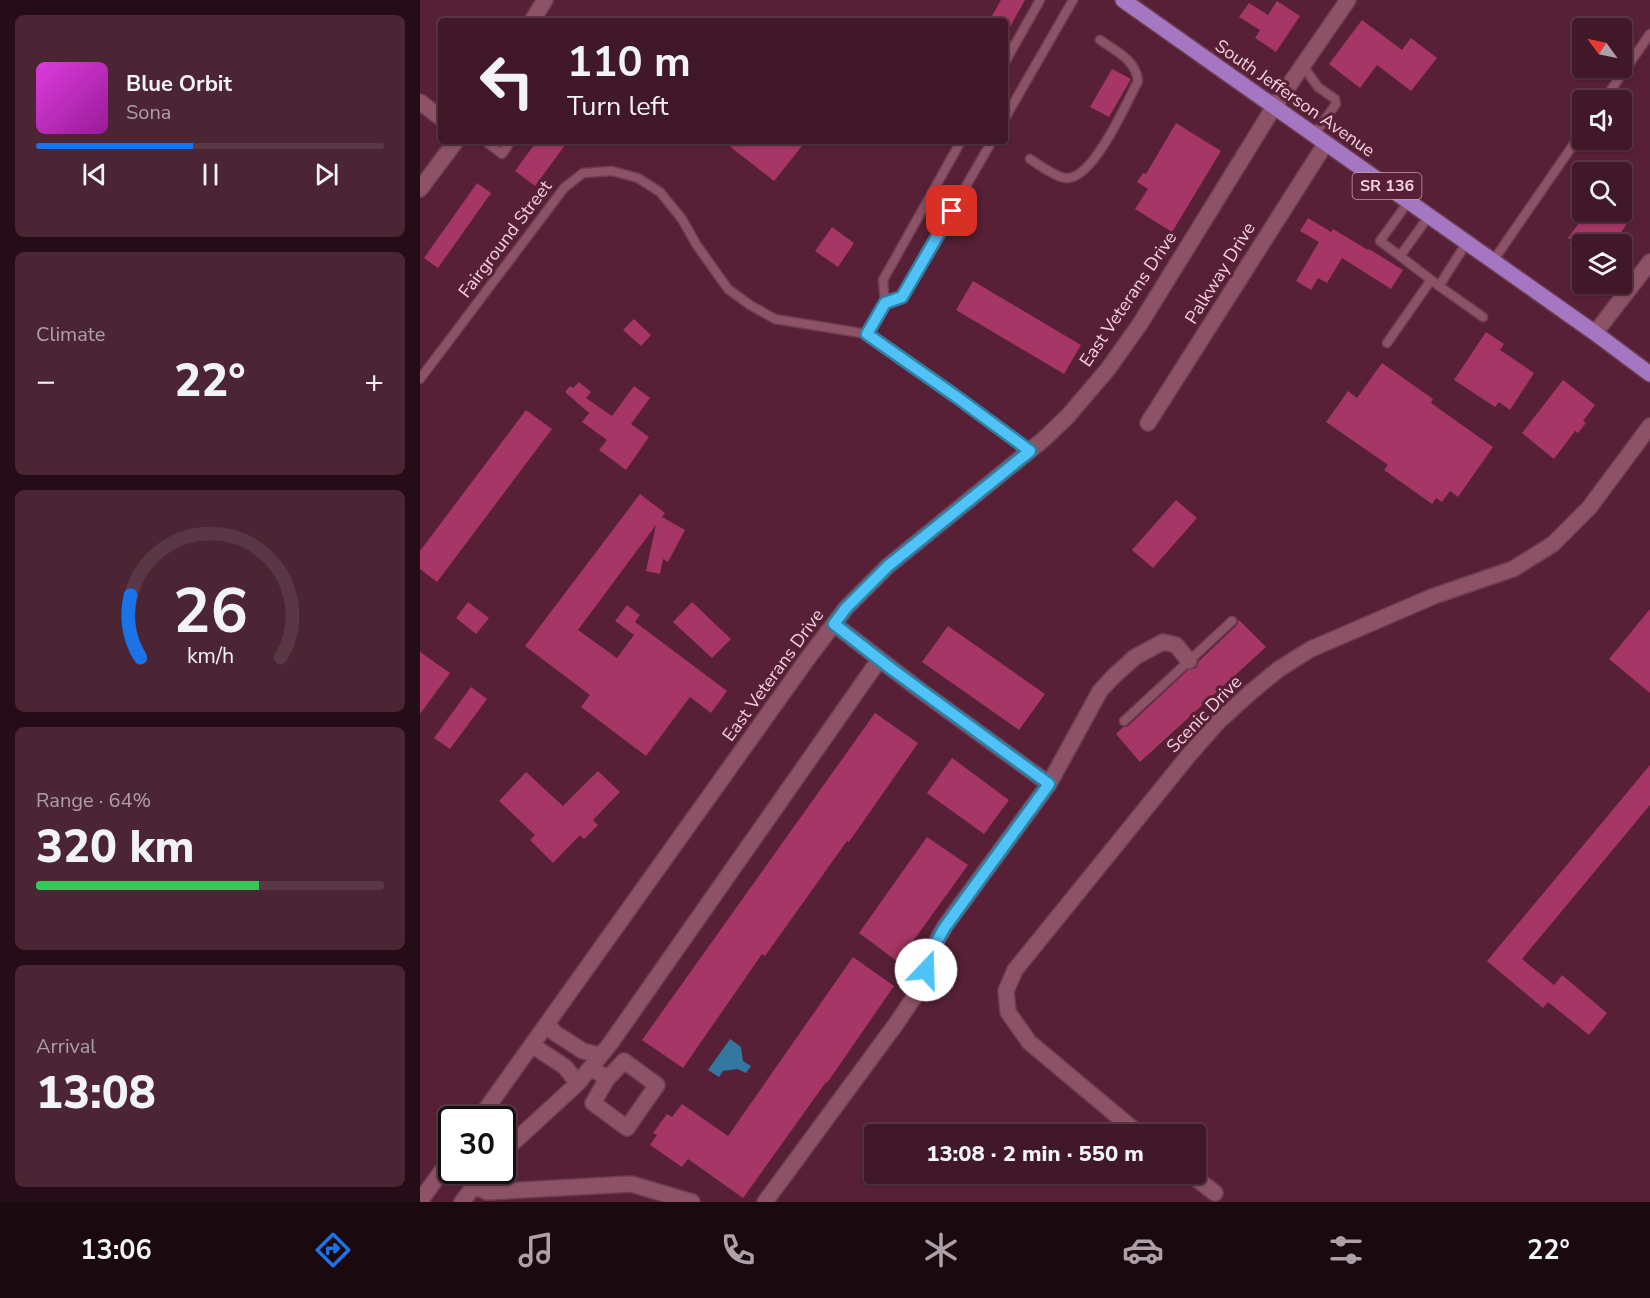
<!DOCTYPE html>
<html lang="en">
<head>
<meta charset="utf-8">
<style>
	:root { --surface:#411828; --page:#4c2534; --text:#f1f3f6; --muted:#aea0a8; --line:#5a3745; --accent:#1a73e8 }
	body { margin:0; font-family:"Nunito Sans",sans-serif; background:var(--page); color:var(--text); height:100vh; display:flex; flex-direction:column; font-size:22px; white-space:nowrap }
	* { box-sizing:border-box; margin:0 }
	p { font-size:20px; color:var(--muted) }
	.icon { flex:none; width:33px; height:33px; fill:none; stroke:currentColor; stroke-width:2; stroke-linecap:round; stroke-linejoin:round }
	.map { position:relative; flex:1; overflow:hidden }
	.drawer { display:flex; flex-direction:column; gap:15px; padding:15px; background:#240d16; width:420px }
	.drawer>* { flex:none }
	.guide { position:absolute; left:18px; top:18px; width:570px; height:126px; border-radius:6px; box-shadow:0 2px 4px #0004,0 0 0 2px var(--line); background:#411828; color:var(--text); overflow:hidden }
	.needle { width:39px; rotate:303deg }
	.buttons { position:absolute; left:1152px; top:18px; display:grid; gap:12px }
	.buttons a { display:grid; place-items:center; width:60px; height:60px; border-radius:6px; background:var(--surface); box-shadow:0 2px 4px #0004,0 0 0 2px var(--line); font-size:30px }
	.speed { position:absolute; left:18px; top:1106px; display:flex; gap:12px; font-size:30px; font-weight:700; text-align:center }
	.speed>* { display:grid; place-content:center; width:78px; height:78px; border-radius:50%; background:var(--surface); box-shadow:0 2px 4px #0004,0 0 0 2px var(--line); line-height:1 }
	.speed .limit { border:3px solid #111; border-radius:9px; background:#fff; color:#111 }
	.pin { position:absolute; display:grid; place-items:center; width:51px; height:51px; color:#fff; margin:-26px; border-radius:12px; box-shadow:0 3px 9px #0006 }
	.me { position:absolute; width:66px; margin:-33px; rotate:21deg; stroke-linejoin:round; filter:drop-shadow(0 0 4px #0008) }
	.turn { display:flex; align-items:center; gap:21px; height:126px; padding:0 30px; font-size:27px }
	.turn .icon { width:78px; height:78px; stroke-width:2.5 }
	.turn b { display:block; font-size:42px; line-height:51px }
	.big { font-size:45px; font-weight:800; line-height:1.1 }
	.drawer .card { flex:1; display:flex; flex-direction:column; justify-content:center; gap:9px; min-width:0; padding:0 21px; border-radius:9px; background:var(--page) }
	.drawer .dial { align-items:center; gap:0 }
	.dial svg { height:156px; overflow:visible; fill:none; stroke:var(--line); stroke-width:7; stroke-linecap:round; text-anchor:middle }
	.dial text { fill:var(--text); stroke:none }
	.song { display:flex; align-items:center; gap:18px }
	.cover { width:72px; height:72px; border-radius:9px; background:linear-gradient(135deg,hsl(300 70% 55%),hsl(300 70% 35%)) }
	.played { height:6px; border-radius:3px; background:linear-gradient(90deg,var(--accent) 45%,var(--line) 45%) }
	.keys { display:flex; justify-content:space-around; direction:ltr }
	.heat { display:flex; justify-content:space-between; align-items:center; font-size:33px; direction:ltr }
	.charge { height:9px; border-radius:4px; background:linear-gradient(90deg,#34c759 64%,var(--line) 0) }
	.trip { position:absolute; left:444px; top:1124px; width:342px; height:60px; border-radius:6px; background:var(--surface); box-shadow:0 2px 4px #0004,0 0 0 2px var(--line); font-weight:800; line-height:60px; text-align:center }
	.menu { display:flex; height:96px; justify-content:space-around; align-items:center; background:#1a0a10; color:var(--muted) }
	.menu .icon { width:42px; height:42px }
	.menu .active { color:var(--accent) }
	.menu b { font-size:27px; color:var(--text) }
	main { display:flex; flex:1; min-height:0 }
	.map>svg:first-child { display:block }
</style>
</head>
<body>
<main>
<section class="drawer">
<div class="card">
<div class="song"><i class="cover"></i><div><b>Blue Orbit</b><p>Sona</p></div></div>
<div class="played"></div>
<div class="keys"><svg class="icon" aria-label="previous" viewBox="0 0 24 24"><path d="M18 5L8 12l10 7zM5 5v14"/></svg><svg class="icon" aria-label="pause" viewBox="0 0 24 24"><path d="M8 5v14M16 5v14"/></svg><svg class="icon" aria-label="next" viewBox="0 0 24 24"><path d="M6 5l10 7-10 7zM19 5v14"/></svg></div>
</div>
<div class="card"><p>Climate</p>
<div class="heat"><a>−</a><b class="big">22°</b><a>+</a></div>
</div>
<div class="card dial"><svg viewBox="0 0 100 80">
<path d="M14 69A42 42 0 1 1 86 69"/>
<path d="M14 69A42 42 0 0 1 9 37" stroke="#1a73e8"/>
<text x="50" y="56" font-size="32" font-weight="700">26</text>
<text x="50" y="72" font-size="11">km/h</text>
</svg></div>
<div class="card"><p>Range · 64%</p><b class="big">320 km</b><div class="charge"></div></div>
<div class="card"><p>Arrival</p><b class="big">13:08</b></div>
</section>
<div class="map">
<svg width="1230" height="1202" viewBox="0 0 1230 1202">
	<rect width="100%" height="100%" fill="#572036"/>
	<!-- water -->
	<path fill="#33779e" d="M310 1039 321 1047 323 1061 331 1066 326 1073 317 1069 303 1071 299 1077 288 1070Z"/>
	<!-- building -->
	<path fill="#a53666" d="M581 0H605L585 36V21H569Z
		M857 1 880 16 856 52 835 38 840 30 819 17 829 3 848 15Z
		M942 20 982 50 991 38 1017 58 991 91 957 65 940 88 909 64Z
		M692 69 711 79 689 117 670 107Z
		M756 123 801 151 752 232 715 209 728 189 717 182 723 173 726 174Z
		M117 141H148L115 186 95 171Z
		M303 141H386L354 181Z
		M57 183 71 193 18 268 4 258Z
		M1167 212H1202L1211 218 1193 244H1162V252L1152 244H1149L1151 240 1148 238Z
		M888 218 911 232 913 229 948 250 949 249 983 270 971 289 922 258 907 283 898 278 891 290 876 281 899 242 880 231Z
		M412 227 434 243 418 267 395 251Z
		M553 281 661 345 644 374 536 310Z
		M214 319 231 335 221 346 203 330Z
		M1066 332 1084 344 1080 350 1114 373 1090 410 1079 402 1075 407 1034 380Z
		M962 363 1013 399 1011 403 1073 447 1038 497 1030 491 1022 502 1016 498 1012 504 964 470 968 465 906 422 928 391 937 398Z
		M1143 380 1175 405 1163 421 1166 423 1158 433 1155 431 1134 459 1102 433Z
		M159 382 171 392 166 398 192 416 214 386 230 398 211 424 229 437 206 470 179 450 187 440 162 422 169 413 145 392 150 386 153 388Z
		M106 410 132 429 17 582 0 569V551Z
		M220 494 245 513 242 517 265 530 248 562 243 559 240 574 226 571 236 525 158 630 197 658 214 635 195 621 207 605 220 615 215 622 307 691 291 713 270 697 226 756 161 707 170 695 105 646Z
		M756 500 777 518 733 568 712 550Z
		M48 602 69 618 56 634 36 618Z
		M272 602 311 639 292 658 253 622Z
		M1230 609V693L1189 659Z
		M819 620 846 647 720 762 696 734 703 727 708 726 768 670 776 668 779 661 816 626Z
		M528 626 625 694 599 730 502 662Z
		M0 652 30 673 0 714Z
		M51 687 67 699 30 749 14 738Z
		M455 713 498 743 429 842 427 841 345 956 342 954 263 1068 222 1040Z
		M532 758 589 800 564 834 507 793Z
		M1230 765V805L1102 959 1134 985 1142 975 1187 1013 1169 1035 1128 1002 1123 1008 1067 961Z
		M178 771 200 792 173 820 178 825 164 839 160 835 133 863 110 840 115 835 79 801 106 772 143 806Z
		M507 837 548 865 478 962 439 933Z
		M433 957 474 986 407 1083 406 1082 323 1198 268 1159 262 1167 230 1145 237 1135 233 1133 247 1114 252 1117 262 1104 308 1136Z"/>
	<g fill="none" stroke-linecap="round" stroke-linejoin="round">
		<defs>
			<path id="service" d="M585 62 620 0
				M883 66 898 87 915 99 916 104 894 135
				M1184 100 1230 34
				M585 118 653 0
				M65 141 82 154 91 141
				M610 159C619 165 638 179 648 178 674 177 706 104 718 81 716 60 696 51 680 40
				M989 201 960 241 980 256 1009 216
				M980 256 1019 286 1047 242
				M1073 261 1162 132
				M1019 286 1063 317
				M465 303 482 297 572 141
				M447 334 465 303 463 280 541 141
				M967 343 1011 280
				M0 379 144 188 163 173 192 171 218 178 240 192 262 219 276 244 308 289 330 305 355 319 447 334 534 395 610 451
				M704 721 812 621"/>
			<path id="minor" d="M112 21 125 0
				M0 102 21 118
				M0 189 36 141
				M1175 333 1230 262
				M728 423 906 143
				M414 624 501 691 629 784
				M127 1024 135 1033 163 1051 181 1055
				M171 1067 187 1079 173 1103 207 1128 237 1085 204 1061 187 1079
				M158 1083 190 1044 459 660
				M719 1134 609 1042 588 1012 586 991 595 970 769 755 798 722 831 692 859 669 891 649 1014 596 1093 569 1133 544 1169 508 1230 426
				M82 1153 158 1083 145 1067 112 1045
				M65 1170 54 1186 67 1192 211 1184 272 1202
				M769 1173 795 1193
				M42 1202 54 1186
				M345 1202 476 1024 501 987 510 953 525 926 629 784 680 691 693 677 715 657 743 642 756 645 769 661"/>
			<path id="tertiary" d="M59 1119 388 658 426 608 468 566 624 439 647 417 688 369 720 324 854 107 928 0
				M0 1201 32 1157"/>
			<path id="primary" d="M703 0 1175 333 1230 374"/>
		</defs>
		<!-- service casing -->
		<use href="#service" stroke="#6d3e53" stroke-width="11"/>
		<!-- minor casing -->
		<use href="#minor" stroke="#6d3e53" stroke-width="18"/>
		<!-- tertiary casing -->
		<use href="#tertiary" stroke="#6d3e53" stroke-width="18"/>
		<!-- primary casing -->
		<use href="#primary" stroke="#6d3e53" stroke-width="18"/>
		<!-- service -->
		<use href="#service" stroke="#8e5267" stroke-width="8"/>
		<!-- minor -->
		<use href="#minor" stroke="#8e5267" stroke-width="15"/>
		<!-- tertiary -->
		<use href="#tertiary" stroke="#8e5267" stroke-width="15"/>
		<!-- primary -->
		<use href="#primary" stroke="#a577c2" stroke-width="15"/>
	</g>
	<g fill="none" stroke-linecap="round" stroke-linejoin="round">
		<defs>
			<path id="route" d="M506 970 510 953 525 927 629 784 473 670 414 624 426 608 468 566 610 451 534 395 447 334 465 303 482 297 532 211"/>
		</defs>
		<!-- route casing -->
		<use href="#route" stroke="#337fa1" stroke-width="15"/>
		<!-- route -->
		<use href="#route" stroke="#4fc3f7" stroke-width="10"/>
	</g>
	<g text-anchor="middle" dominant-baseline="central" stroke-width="6" stroke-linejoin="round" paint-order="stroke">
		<!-- shield labels -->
		<rect fill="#572036" stroke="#c59caa" stroke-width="1.5" x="932.5" y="173" width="69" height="26" rx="4.5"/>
		<g font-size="16" font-weight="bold" fill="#f4d1dc">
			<text x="967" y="186">SR 136</text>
		</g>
		<!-- street labels -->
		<g font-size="18" fill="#f4d1dc" stroke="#572036">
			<text transform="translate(875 98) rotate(35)">South Jefferson Avenue</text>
			<text transform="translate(85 239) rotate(-53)">Fairground Street</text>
			<text transform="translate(800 273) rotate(-58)">Palkway Drive</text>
			<text transform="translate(708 299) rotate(-56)">East Veterans Drive</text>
			<text transform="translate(353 675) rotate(-54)">East Veterans Drive</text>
			<text transform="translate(784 714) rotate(-46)">Scenic Drive</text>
		</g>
	</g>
</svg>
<div class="buttons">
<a><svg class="needle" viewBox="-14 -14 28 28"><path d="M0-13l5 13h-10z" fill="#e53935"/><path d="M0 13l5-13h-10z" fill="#aea0a8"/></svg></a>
<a><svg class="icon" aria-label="sound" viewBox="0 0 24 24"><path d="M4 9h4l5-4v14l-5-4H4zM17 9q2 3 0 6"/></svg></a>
<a><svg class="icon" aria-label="search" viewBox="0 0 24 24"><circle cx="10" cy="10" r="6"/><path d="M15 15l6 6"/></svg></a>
<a><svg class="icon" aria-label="layers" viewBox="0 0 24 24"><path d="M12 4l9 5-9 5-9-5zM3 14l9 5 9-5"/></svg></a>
</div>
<div class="speed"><div class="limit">30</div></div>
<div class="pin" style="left:532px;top:211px;background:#d93025"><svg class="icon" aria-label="arrive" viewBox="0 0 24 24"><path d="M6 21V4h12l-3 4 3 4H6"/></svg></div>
<svg class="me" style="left:506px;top:970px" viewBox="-20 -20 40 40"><circle r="19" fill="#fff"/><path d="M0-13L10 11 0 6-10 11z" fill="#4fc3f7"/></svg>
<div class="trip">13:08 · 2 min · 550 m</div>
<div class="guide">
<div class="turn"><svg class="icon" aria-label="left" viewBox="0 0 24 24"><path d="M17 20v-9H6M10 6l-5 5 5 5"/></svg><div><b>110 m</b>Turn left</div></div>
</div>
</div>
</main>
<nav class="menu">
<b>13:06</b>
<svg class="icon active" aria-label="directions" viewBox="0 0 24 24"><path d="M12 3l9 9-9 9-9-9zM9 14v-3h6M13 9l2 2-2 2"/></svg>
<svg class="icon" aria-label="music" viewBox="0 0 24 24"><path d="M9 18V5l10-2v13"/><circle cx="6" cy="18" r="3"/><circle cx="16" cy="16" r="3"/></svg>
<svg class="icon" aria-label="phone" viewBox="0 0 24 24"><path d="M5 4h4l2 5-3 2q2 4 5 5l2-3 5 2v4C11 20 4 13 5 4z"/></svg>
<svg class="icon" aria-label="climate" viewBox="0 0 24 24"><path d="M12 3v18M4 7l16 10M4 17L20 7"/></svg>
<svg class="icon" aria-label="car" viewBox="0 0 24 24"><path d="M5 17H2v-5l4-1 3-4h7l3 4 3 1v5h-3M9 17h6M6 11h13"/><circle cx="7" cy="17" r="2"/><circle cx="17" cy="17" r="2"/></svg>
<svg class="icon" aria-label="filters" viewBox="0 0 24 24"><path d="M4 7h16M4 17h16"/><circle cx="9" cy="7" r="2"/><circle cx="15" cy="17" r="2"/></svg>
<b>22°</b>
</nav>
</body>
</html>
